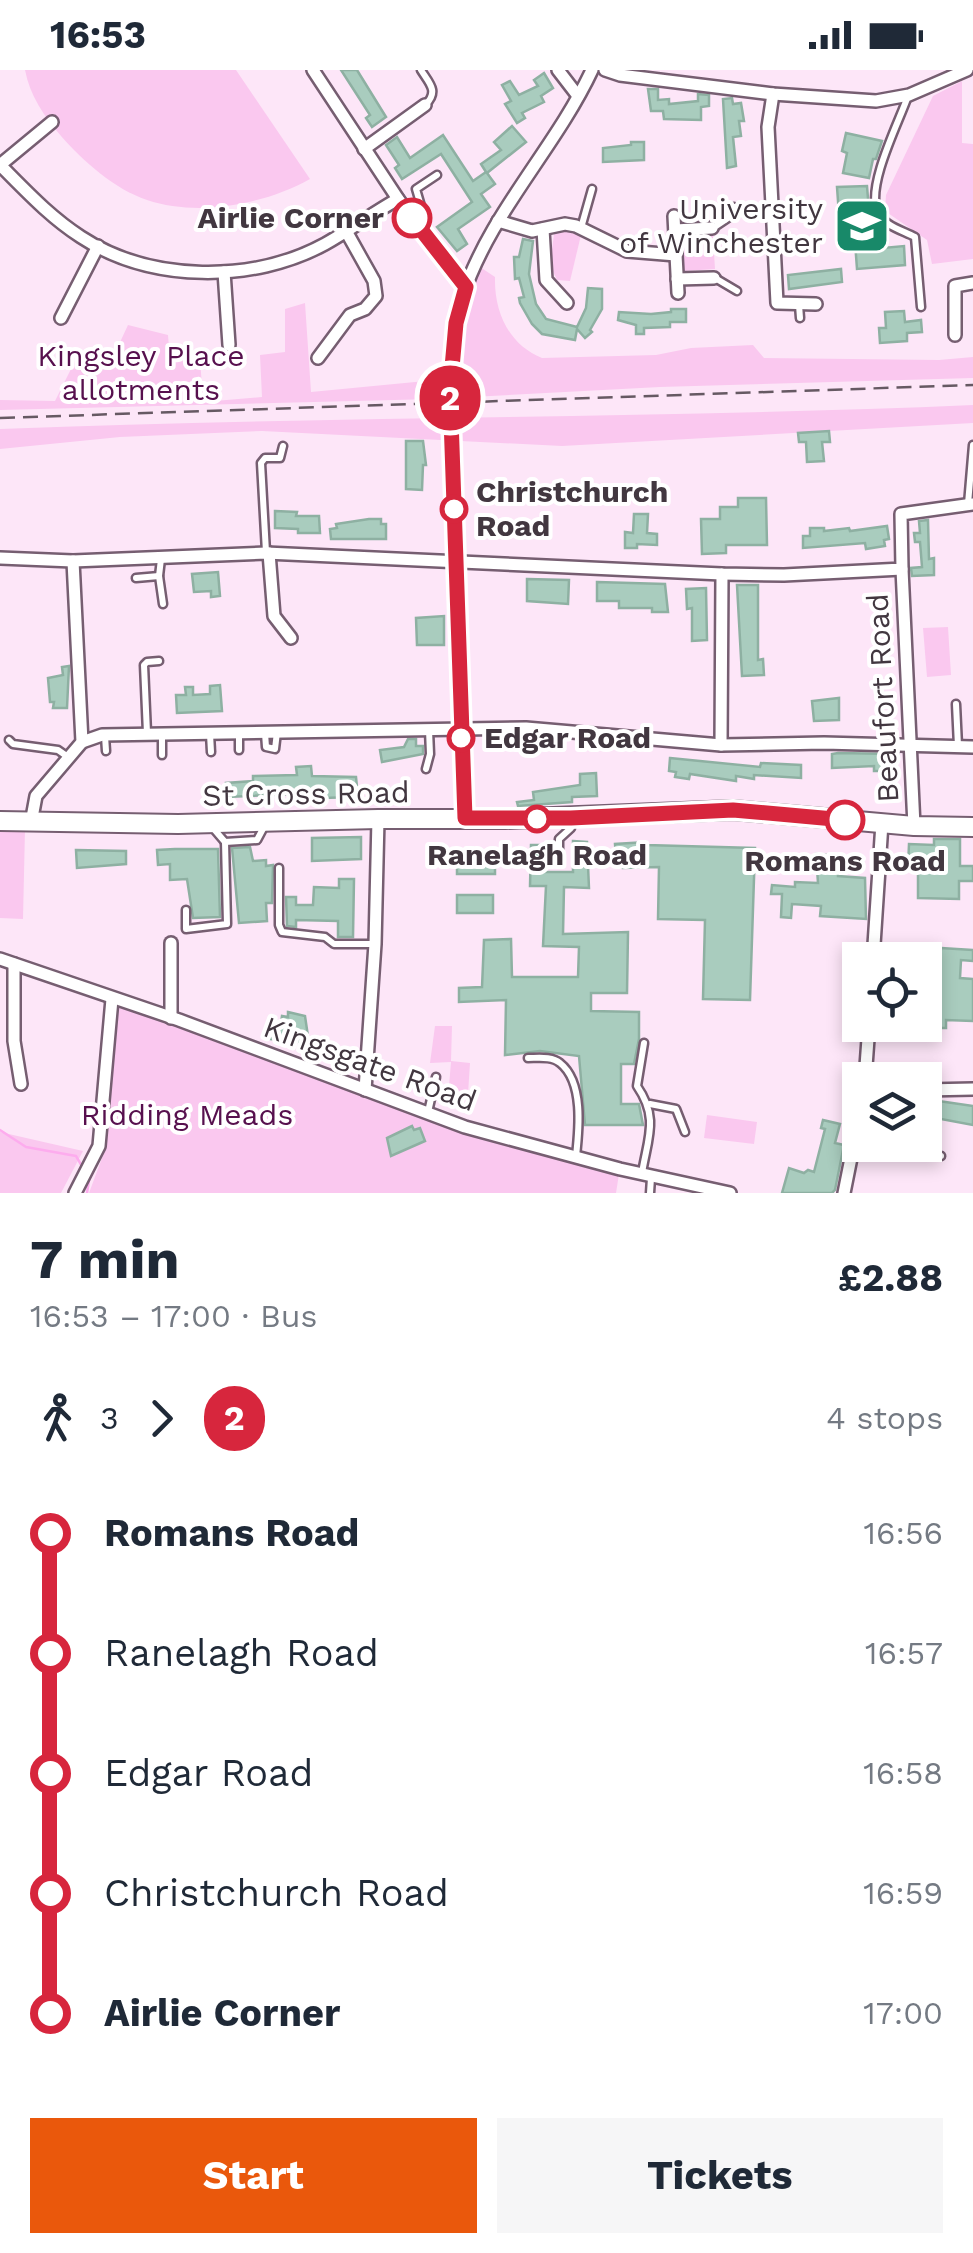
<!DOCTYPE html>
<html lang="en">
<head>
<meta charset="utf-8">
<style>
  :root { --surface:#fff; --page:#f6f6f7; --text:#1f2937; --muted:#747a83; --accent:#ea580c }
  body { margin:0; font-family:"Work Sans",sans-serif; background:var(--page); color:var(--text); height:100vh; display:flex; flex-direction:column; font-size:38px; white-space:nowrap }
  * { box-sizing:border-box; margin:0 }
  p { font-size:32px; color:var(--muted) }
  .icon { flex:none; width:55px; height:55px; fill:none; stroke:currentColor; stroke-width:2; stroke-linecap:round; stroke-linejoin:round }
  .map { position:relative; height:1123px; overflow:hidden }
  .details { display:flex; flex-direction:column; background:var(--surface); flex:1 }
  .details>* { flex:none }
  .badge { padding:0 20px; border-radius:32px; font-size:35px; line-height:65px }
  .fabs { position:absolute; left:842px; top:872px; display:grid; gap:20px }
  .fabs a { display:grid; place-items:center; width:100px; height:100px; border-radius:0px; background:var(--surface); box-shadow:0 5px 15px #0003; font-size:50px }
  .map>.badge { position:absolute; translate:-50% -50%; box-shadow:0 0 0 5px #fff }
  .legs { display:flex; align-items:center; gap:15px; height:110px; padding:0 30px; font-size:32px }
  .legs p { margin-inline-start:auto }
  .head { display:flex; align-items:center; justify-content:space-between; height:170px; padding:0 30px }
  h1 { font-size:55px; font-weight:700; line-height:75px }
  .cta { display:flex; gap:20px; margin-top:auto; padding:20px 30px }
  .cta a { flex:1; height:115px; border-radius:0px; background:var(--accent); color:#fff; font-size:40px; font-weight:700; line-height:115px; text-align:center }
  .cta a+a { background:var(--page); color:var(--text) }
  ul { padding:0 30px; list-style:none }
  li { display:flex; align-items:center; gap:35px; height:120px; font-size:38px }
  li i { display:grid; place-items:center; width:15px; height:100%; margin:0 12px; background:currentColor }
  li i::after { content:''; width:25px; height:25px; margin:-12px; border:8px solid; border-radius:50%; background:var(--surface) }
  li p { margin-inline-start:auto }
  li:first-child i { background:linear-gradient(#0000 50%,currentColor 0) }
  li:last-child i { background:linear-gradient(currentColor 50%,#0000 0) }
  .status { display:flex; justify-content:space-between; align-items:center; height:70px; padding:0 50px; background:var(--surface); direction:ltr }
  .status svg { height:28px; fill:currentColor }
  .map>svg:first-child { display:block }
</style>
</head>
<body>
<div class="status"><b>16:53</b><svg viewBox="0 0 49 12"><path d="M0 12V9h3v3zM5 12V6h3v6zM10 12V3h3v9zM15 12V0h3v12zM26 1h20v11H26zM47 4h2v5h-2z"/></svg></div>
<div class="map">
<svg width="973" height="1123" viewBox="0 0 973 1123">
  <rect width="100%" height="100%" fill="#fde6f8"/>
  <g fill="#fac8ef">
    <path d="M25,0H236L310,109C263,135 198,147 147,130C114,119 83,91 61,66C44,46 30,26 25,0Z"/>
    <polygon points="962,11 962,73 973,74 973,189 932,194 927,170 885,141 886,125 933,26"/>
    <polygon points="566,161 581,165 570,211 557,210 550,195 554,164"/>
    <polygon points="713,166 715,199 684,201 682,168"/>
    <path d="M480,197L495,207C494,242 509,275 542,288L656,285L691,278L753,275L764,288L939,290L973,287V308L660,317L434,329L0,340V330L55,331L75,291L87,297L108,298L128,255L168,265L170,290L200,288L203,332L262,327L260,285L285,282V239L305,233L311,322L436,310L455,298L466,236Z"/>
    <path d="M973,335V353L562,376L262,361L120,367L0,379V359C324,346 649,349 973,335Z"/>
    <polygon points="948,557 951,605 927,607 923,558"/>
    <polygon points="0,759 25,759 23,849 0,848"/>
    <polygon points="117,934 463,1062 619,1104 616,1123 89,1123 105,1080"/>
    <polygon points="435,956 452,956 451,991 470,993 468,1024 453,1023 454,1017 449,1016 451,992 430,993"/>
    <polygon points="707,1045 757,1052 754,1074 704,1068"/>
    <polygon points="0,1062 83,1081 61,1123 0,1123"/>
  </g>
  <g fill="none" stroke-linecap="round" stroke-linejoin="round">
    <g stroke="#fdacee" stroke-width="2.5">
      <polyline points="0,1060 26,1077 76,1086 83,1098"/>
      <polyline points="87,1123 89,1110"/>
    </g>
  </g>
  <g fill="#a9ccbe" stroke="#8eb0a2" stroke-width="2.5">
    <polygon points="341,0 357,0 386,47 372,57 366,48 370,45"/>
    <polygon points="544,3 553,18 541,26 544,32 522,43 525,48 517,53 505,34 511,31 502,15 510,11 519,25 538,16 534,10"/>
    <polygon points="648,19 658,19 658,30 669,29 669,34 698,31 698,24 709,25 709,36 701,37 701,50 664,49 663,41 651,41"/>
    <polygon points="732,28 733,34 741,33 744,51 739,51 741,66 733,67 736,96 727,98 723,29"/>
    <polygon points="512,56 526,72 487,103 495,114 481,124 490,137 458,159 467,174 457,181 437,157 472,132 441,84 402,109 395,98 399,95 386,75 397,67 410,88 443,65 473,111 486,102 481,94 501,80 494,72"/>
    <polygon points="846,63 882,71 876,89 873,89 869,108 843,103 847,83 842,81"/>
    <polygon points="631,72 644,72 644,90 603,92 603,78 631,75"/>
    <polygon points="867,116 872,179 904,176 905,195 857,199 854,158 840,159 837,117"/>
    <polygon points="523,169 533,171 529,204 536,234 546,249 577,257 586,238 588,218 602,219 602,239 590,260 592,262 585,268 577,259 575,270 542,264 532,254 520,233 519,228 524,227 519,208 515,209 514,187 519,187"/>
    <polygon points="841,199 842,212 789,219 788,205"/>
    <polygon points="671,239 686,239 686,252 670,252 670,257 644,258 644,264 636,264 636,255 618,250 619,242 651,244 671,242"/>
    <polygon points="904,241 905,252 921,250 922,262 907,263 907,271 880,273 879,258 886,258 885,242"/>
    <polygon points="829,361 830,372 822,372 824,391 807,392 806,372 799,372 798,363"/>
    <polygon points="406,371 423,371 426,395 423,395 422,420 406,419"/>
    <polygon points="738,428 766,428 767,475 726,475 726,483 702,484 701,449 720,449 720,437 738,437"/>
    <polygon points="275,441 297,442 296,446 319,446 320,463 298,463 298,459 275,458"/>
    <polygon points="634,444 648,444 647,463 657,464 657,475 637,474 637,478 625,478 625,462 633,463"/>
    <polygon points="369,449 381,449 381,454 386,454 386,469 331,469 330,459 337,458 336,454"/>
    <polygon points="928,450 929,489 934,488 934,505 912,506 911,498 922,497 920,472 915,472 914,463 920,463 919,451"/>
    <polygon points="887,456 889,469 884,470 885,476 866,479 865,473 803,478 803,466 810,466 810,458 824,458 824,461 849,458 850,461"/>
    <polygon points="218,502 220,526 211,527 211,521 194,522 192,504"/>
    <polygon points="527,509 569,510 568,534 527,531"/>
    <polygon points="597,512 665,514 668,542 652,542 652,538 619,538 619,531 597,531"/>
    <polygon points="737,515 758,515 758,590 763,589 764,605 742,606"/>
    <polygon points="706,518 707,570 692,571 692,538 687,539 686,519"/>
    <polygon points="444,546 444,575 417,575 416,548"/>
    <polygon points="69,596 67,638 53,638 54,632 50,632 48,608 63,605 62,597"/>
    <polygon points="220,615 222,641 177,643 176,625 186,625 185,617 193,617 193,625 210,624 210,616"/>
    <polygon points="839,628 839,650 814,651 812,631"/>
    <polygon points="408,669 416,669 416,676 423,676 423,684 382,692 380,680 404,677"/>
    <polygon points="838,683 898,684 898,690 883,691 882,701 874,701 874,696 832,698 832,684"/>
    <polygon points="670,688 760,697 761,693 801,695 801,708 754,705 754,709 736,706 736,711 690,704 689,709 675,707 676,702 669,701"/>
    <polygon points="311,696 312,706 356,707 358,727 321,728 320,723 227,727 226,713 253,711 253,706 297,705 296,697"/>
    <polygon points="596,703 597,726 572,727 572,732 518,736 517,732 534,730 533,722 580,715 580,704"/>
    <polygon points="361,767 361,789 312,791 312,768"/>
    <polygon points="934,769 960,769 960,796 973,796 973,811 959,811 959,829 918,828 918,799 908,798 909,774 934,775"/>
    <polygon points="573,771 587,772 589,818 564,817 563,864 628,862 627,923 591,923 591,941 639,942 639,969 634,994 621,994 621,1034 639,1034 643,1055 585,1055 579,986 540,981 505,985 506,930 459,932 459,918 482,917 484,870 511,869 512,907 578,907 579,877 543,876 546,816 530,816 531,775 545,775 544,802 573,802"/>
    <polygon points="646,772 646,775 755,778 750,930 703,929 705,850 658,849 659,797 623,798 623,788 616,788 615,774"/>
    <polygon points="250,777 253,791 266,790 266,796 273,795 272,833 266,833 267,851 239,853 232,778"/>
    <polygon points="175,779 218,779 220,847 193,848 187,809 170,810 170,794 158,795 157,780"/>
    <polygon points="76,780 126,781 126,794 77,798"/>
    <polygon points="816,784 839,786 838,806 865,808 866,849 820,846 821,836 792,834 791,848 781,847 782,824 771,824 772,815 795,817 795,812 818,813"/>
    <polygon points="495,786 495,804 457,804 457,787"/>
    <polygon points="339,809 354,809 353,867 338,867 338,851 296,850 296,857 287,856 286,827 296,827 296,835 313,835 314,817 339,818"/>
    <rect x="457" y="825" width="36" height="18"/>
    <polygon points="941,878 973,880 973,891 961,890 960,908 973,909 973,951 946,950 946,958 925,958 925,910 939,910"/>
    <polygon points="288,942 305,946 309,973 271,969 271,953 281,953 282,946 288,947"/>
    <polygon points="925,1029 973,1036 973,1055 925,1046"/>
    <polygon points="823,1050 840,1054 835,1073 844,1075 835,1120 832,1123 782,1123 789,1098 804,1103 808,1100 814,1102 825,1059 821,1058"/>
    <polygon points="412,1056 414,1060 420,1058 425,1071 391,1086 387,1068"/>
  </g>
  <g fill="none" stroke-linecap="round" stroke-linejoin="round">
    <polyline stroke="#d8c3d3" stroke-width="11" stroke-dasharray="11 5.5" stroke-linecap="butt" points="450,320 451,351"/>
    <g stroke="#765e71" stroke-width="11">
      <g id="lane">
        <path d="M421,0C429,13 439,21 426,34"/>
        <path d="M908,26C899,52 867,114 877,140C883,156 902,160 915,167L921,237"/>
        <polyline points="411,146 421,136 416,119 437,105"/>
        <polyline points="581,158 592,119"/>
        <polyline points="713,158 728,148 734,137"/>
        <polyline points="715,208 737,221"/>
        <polyline points="799,235 800,248"/>
        <polyline points="968,434 973,375"/>
        <polyline points="266,482 261,393 265,388 280,388 283,376"/>
        <polyline points="161,489 159,506 163,534"/>
        <polyline points="136,508 159,506"/>
        <polyline points="956,634 958,676"/>
        <polyline points="147,663 144,595 147,592 159,591"/>
        <polyline points="265,663 266,677 275,679 277,662"/>
        <polyline points="210,664 211,682"/>
        <polyline points="239,664 239,680"/>
        <polyline points="105,666 106,681"/>
        <polyline points="9,670 13,674 58,680 68,687"/>
        <polyline points="162,685 162,665"/>
        <polyline points="426,699 430,684 429,660"/>
        <polyline points="213,758 225,772 257,770 265,755"/>
        <polyline points="559,780 559,769 571,758 571,749"/>
        <polyline points="279,798 279,855 282,862 325,867 334,874 374,874"/>
        <polyline points="186,840 186,859 227,854 225,772"/>
        <path d="M528,988C538,988 552,986 560,993C584,1012 579,1059 576,1086"/>
        <polyline points="650,1034 676,1039 685,1062"/>
        <polyline points="428,1042 436,1007"/>
        <polyline points="853,1077 941,1086"/>
        <path d="M642,1103C648,1067 659,1048 637,1016L644,973"/>
        <polyline points="650,1123 651,1108"/>
      </g>
    </g>
    <g stroke="#765e71" stroke-width="16">
      <g id="street">
        <polyline points="313,0 398,129 465,217"/>
        <polyline points="558,0 578,26"/>
        <polyline points="605,0 620,5 773,24 876,31 909,25 967,0"/>
        <polyline points="773,24 768,57 777,233 816,234"/>
        <polyline points="364,79 425,35"/>
        <path d="M0,95C26,121 50,147 81,167C151,213 253,213 325,174C350,160 373,143 398,129"/>
        <polyline points="0,95 52,52"/>
        <polyline points="674,146 678,223"/>
        <polyline points="498,151 532,161 565,154 576,156 627,181 676,185"/>
        <polyline points="543,159 546,210 567,233"/>
        <polyline points="675,160 712,158"/>
        <polyline points="224,202 229,275"/>
        <polyline points="677,209 714,208"/>
        <polyline points="61,248 98,176"/>
        <polyline points="955,265 955,216 973,213"/>
        <polyline points="318,288 350,245 365,239 376,226 374,211 346,161"/>
        <path d="M450,320C450,290 452,257 462,228C489,144 555,79 592,0"/>
        <polyline points="451,351 465,749"/>
        <polyline points="269,483 274,546 291,568"/>
        <polyline points="0,488 73,491 266,483 722,504 784,505 902,499 901,444 973,434"/>
        <polyline points="902,499 914,756"/>
        <polyline points="82,672 102,665 526,658 721,675 824,673 973,677"/>
        <polyline points="721,675 722,504"/>
        <polyline points="31,753 36,726 82,672 73,491"/>
        <polyline points="171,873 171,948"/>
        <polyline points="0,889 179,950 465,1057 620,1099 730,1123"/>
        <polyline points="873,890 882,753"/>
        <polyline points="14,894 14,971 21,1014"/>
        <polyline points="865,1010 869,955"/>
        <polyline points="365,1020 375,874 378,749"/>
        <polyline points="925,1020 973,1019"/>
        <polyline points="75,1123 99,1076 112,929"/>
        <polyline points="844,1123 860,1043"/>
      </g>
    </g>
    <g stroke="#765e71" stroke-width="22">
      <polyline id="secondary" points="0,751 178,754 378,749 505,749 733,740 914,756 973,757"/>
    </g>
    <use href="#lane" stroke="#fff" stroke-width="6"/>
    <use href="#street" stroke="#fff" stroke-width="11"/>
    <use href="#secondary" stroke="#fff" stroke-width="18"/>
    <polyline stroke="#665963" stroke-width="2.5" stroke-dasharray="15 8" stroke-linecap="butt" points="0,348 973,315"/>
  </g>
  <g fill="none" stroke-linecap="round" stroke-linejoin="round">
    <g stroke="#fff" stroke-width="22">
      <polyline id="line-1" points="412,148 466,217 456,253 450,320 465,748 571,748 733,740 845,750"/>
    </g>
    <use href="#line-1" stroke="#d7263d" stroke-width="15"/>
  </g>
  <defs>
    <g id="university-square" transform="scale(2.875)"><rect x="-9" y="-9" width="18" height="18" rx="4" fill="#188969" stroke="#fff"/><path d="M0-5L7-2L0 1L-7-2ZM-4 1L0 2.5L4 1V4Q0 6-4 4Z" fill="#fff"/></g>
  </defs>
  <g fill-rule="evenodd">
    <use href="#university-square" x="862" y="156"/>
  </g>
  <g fill="#fff" stroke="#d7263d" stroke-width="5">
    <circle cx="412" cy="148" r="18"/>
    <circle cx="454" cy="439" r="12"/>
    <circle cx="461" cy="668" r="12"/>
    <circle cx="537" cy="749" r="12"/>
    <circle cx="845" cy="750" r="18"/>
  </g>
  <g text-anchor="middle" stroke-width="8" stroke-linejoin="round" paint-order="stroke">
    <g font-size="30" fill="#423740" stroke="#fff" text-anchor="end">
      <text x="823" y="149">University<tspan x="823" dy="34">of Winchester</tspan></text>
    </g>
    <g font-size="30" font-weight="bold" fill="#423740" stroke="#fff" text-anchor="start">
      <text x="384" y="158" text-anchor="end">Airlie Corner</text>
      <text x="476" y="432">Christchurch<tspan x="476" dy="34">Road</tspan></text>
      <text x="484" y="678">Edgar Road</text>
      <text x="537" y="795" text-anchor="middle">Ranelagh Road</text>
      <text x="845" y="801" text-anchor="middle">Romans Road</text>
    </g>
    <g font-size="30" fill="#57104e" stroke="#fff">
      <text x="141" y="296">Kingsley Place<tspan x="141" dy="34">allotments</tspan></text>
      <text x="187" y="1055">Ridding Meads</text>
    </g>
    <g font-size="30" fill="#423740" stroke="#fff">
      <text transform="translate(883 628) rotate(-93)" y="10">Beaufort Road</text>
      <text transform="translate(306 724) rotate(-1)" y="10">St Cross Road</text>
      <text transform="translate(370 994) rotate(20)" y="10">Kingsgate Road</text>
    </g>
  </g>
</svg>
<div class="fabs">
<a><svg class="icon" aria-label="locate" viewBox="0 0 24 24"><circle cx="12" cy="12" r="6"/><path d="M12 2v4M12 18v4M2 12h4M18 12h4"/></svg></a>
<a><svg class="icon" aria-label="layers" viewBox="0 0 24 24"><path d="M12 4l9 5-9 5-9-5zM3 14l9 5 9-5"/></svg></a>
</div>
<b class="badge" style="left:450px;top:328px;background:#d7263d;color:#fff">2</b>
</div>
<section class="details">
<div class="head"><div><h1>7 min</h1><p>16:53 – 17:00 · Bus</p></div><b>£2.88</b></div>
<div class="legs"><svg class="icon" aria-label="walk" viewBox="0 0 24 24"><circle cx="13" cy="4" r="2"/><path d="M13 8l-2 6 4 7M11 14l-3 7M7 12l3-4h3l4 4"/></svg>3<svg class="icon" aria-label="forward" viewBox="0 0 24 24"><path d="M9 5l7 7-7 7"/></svg><b class="badge" style="background:#d7263d;color:#fff">2</b><p>4 stops</p></div>
<ul>
<li><i style="color:#d7263d"></i><b>Romans Road</b><p>16:56</p></li>
<li><i style="color:#d7263d"></i><span>Ranelagh Road</span><p>16:57</p></li>
<li><i style="color:#d7263d"></i><span>Edgar Road</span><p>16:58</p></li>
<li><i style="color:#d7263d"></i><span>Christchurch Road</span><p>16:59</p></li>
<li><i style="color:#d7263d"></i><b>Airlie Corner</b><p>17:00</p></li>
</ul>
<div class="cta"><a>Start</a><a>Tickets</a></div>
</section>
</body>
</html>
